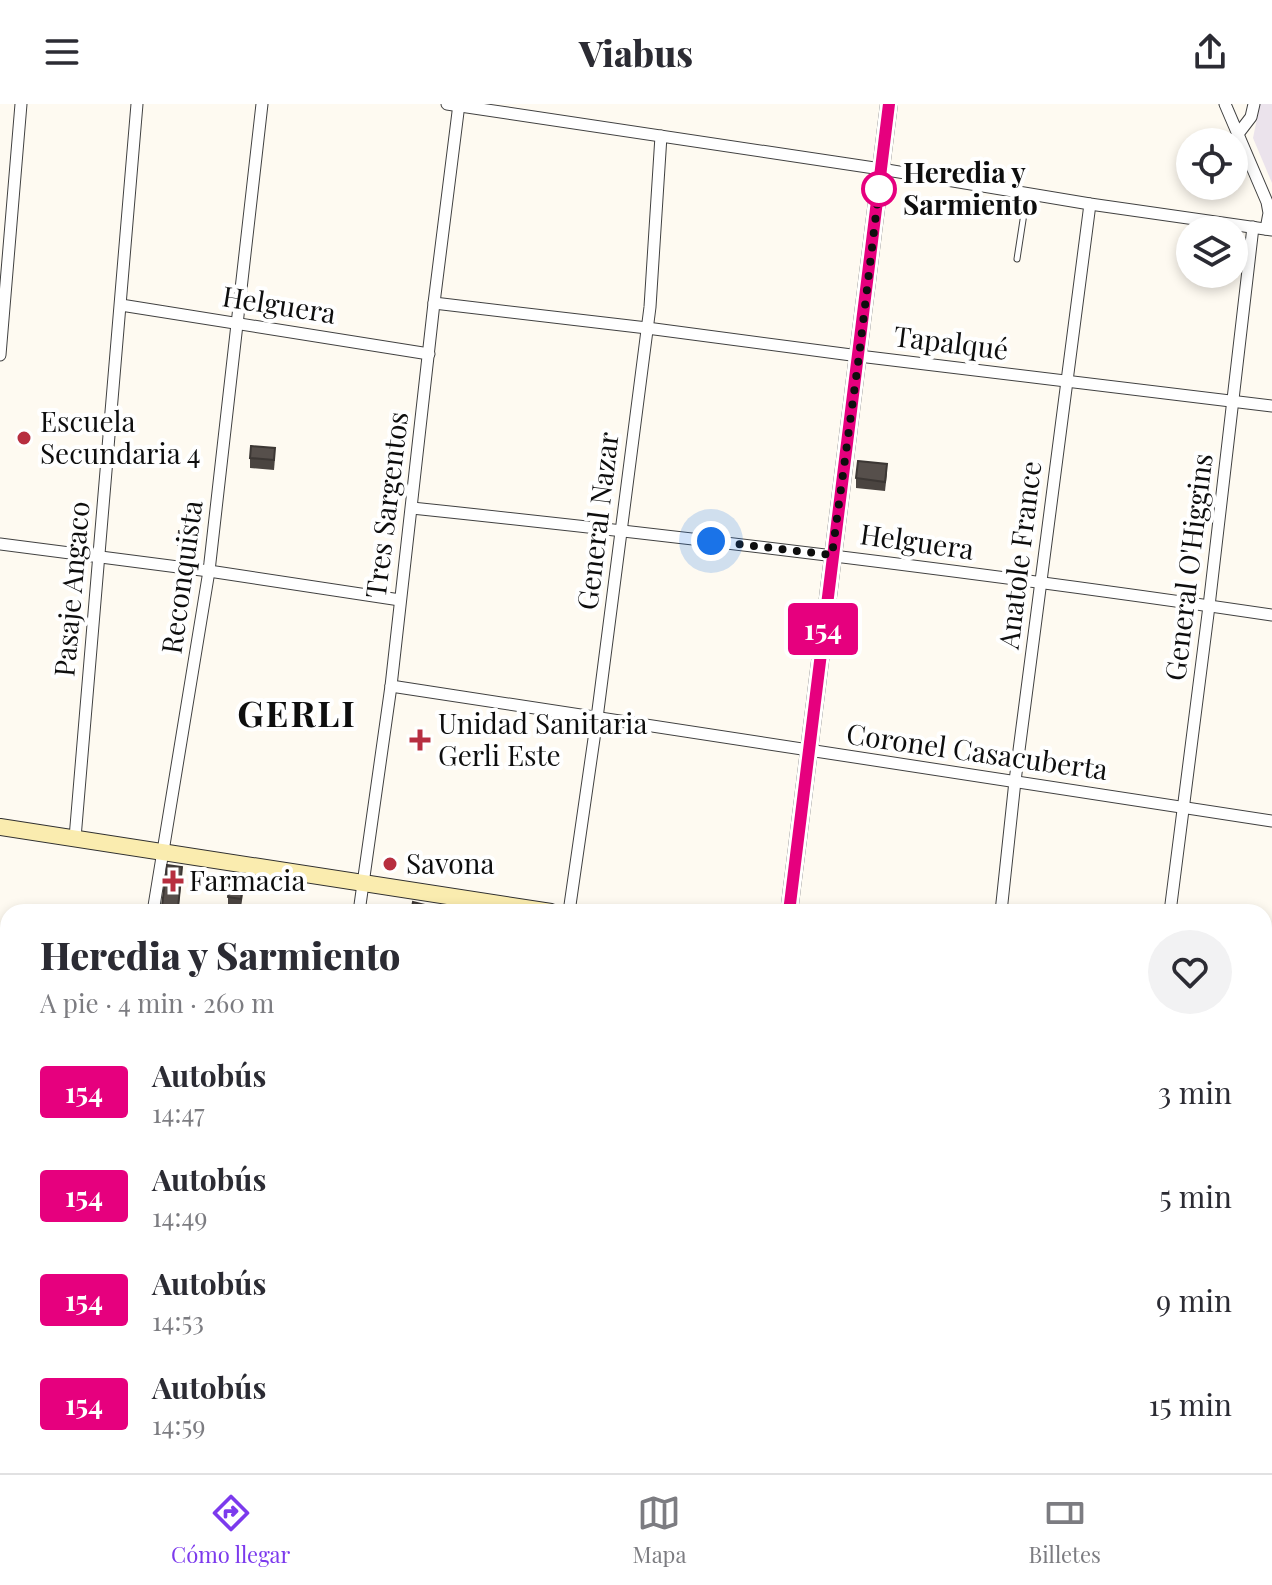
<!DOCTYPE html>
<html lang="es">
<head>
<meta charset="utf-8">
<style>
  :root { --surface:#fff; --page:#f2f2f3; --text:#2b2b33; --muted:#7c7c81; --line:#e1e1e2; --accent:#7c3aed }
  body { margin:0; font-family:"Playfair Display",serif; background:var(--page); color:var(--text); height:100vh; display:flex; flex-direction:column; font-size:30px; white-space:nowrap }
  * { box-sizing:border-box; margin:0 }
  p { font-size:26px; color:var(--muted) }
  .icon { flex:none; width:44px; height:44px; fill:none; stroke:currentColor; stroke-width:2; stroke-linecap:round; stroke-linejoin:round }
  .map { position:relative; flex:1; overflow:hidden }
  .drawer { position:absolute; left:0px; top:800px; width:1272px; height:570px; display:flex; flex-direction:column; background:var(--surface); border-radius:24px 24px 0 0; box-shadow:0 4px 12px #0003 }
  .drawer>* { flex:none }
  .badge { padding:0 16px; border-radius:6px; font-size:28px; line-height:52px }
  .tools { position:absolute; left:1176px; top:24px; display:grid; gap:16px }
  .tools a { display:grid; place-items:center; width:72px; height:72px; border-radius:50%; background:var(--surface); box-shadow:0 4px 12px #0003; font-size:40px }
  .you { position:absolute; width:40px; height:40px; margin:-20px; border:6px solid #fff; border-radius:50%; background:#1a73e8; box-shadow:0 0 0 12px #1a73e833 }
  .map>.badge { position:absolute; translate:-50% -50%; box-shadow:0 0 0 4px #fff }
  .round { display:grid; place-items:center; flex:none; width:84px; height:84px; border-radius:42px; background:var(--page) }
  .headline { display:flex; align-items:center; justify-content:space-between; height:136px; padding:0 40px }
  h1 { font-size:38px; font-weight:800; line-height:60px }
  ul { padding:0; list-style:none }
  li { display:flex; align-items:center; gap:24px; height:104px; padding:0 40px }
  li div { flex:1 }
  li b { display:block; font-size:30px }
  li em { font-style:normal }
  li .badge { min-width:88px; font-weight:700; text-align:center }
  header { display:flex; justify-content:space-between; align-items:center; height:104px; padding:0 40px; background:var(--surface); font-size:36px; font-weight:800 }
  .tabs { display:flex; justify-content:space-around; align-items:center; height:112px; border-top:2px solid var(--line); background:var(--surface); font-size:22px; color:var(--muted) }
  .tabs a { display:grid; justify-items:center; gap:4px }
  .tabs .current { color:var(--accent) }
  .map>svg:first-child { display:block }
</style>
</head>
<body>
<header><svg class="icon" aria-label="menu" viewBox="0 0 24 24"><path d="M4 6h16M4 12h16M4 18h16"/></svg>Viabus<svg class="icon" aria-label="share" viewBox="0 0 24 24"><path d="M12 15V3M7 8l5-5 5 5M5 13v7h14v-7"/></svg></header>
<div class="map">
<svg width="1272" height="1369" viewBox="0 0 1272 1369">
  <rect width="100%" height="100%" fill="#fefaf1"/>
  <polygon fill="#ebe3ec" points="1260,0 1272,0 1272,79 1253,34"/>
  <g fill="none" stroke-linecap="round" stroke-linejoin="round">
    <g stroke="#414141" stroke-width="7">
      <polyline id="lane" points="1017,155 1027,90"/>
    </g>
    <g stroke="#414141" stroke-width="13">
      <g id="street">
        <polyline points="447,0 881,65 1090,100 1272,126"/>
        <polyline points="1225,0 1267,98 1269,109 1266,125"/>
        <polyline points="1238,30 1251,13 1254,0"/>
        <polyline points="434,199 647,224 859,252 1272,302"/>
        <polyline points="121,201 429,250"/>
        <polyline points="0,251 21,0"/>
        <path d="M412,404C699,434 986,469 1272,511"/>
        <polyline points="0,440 209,467 400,496"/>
        <polyline points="391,582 1272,717"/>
        <polyline points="75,734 137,0"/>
        <polyline points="153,808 209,467 262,0"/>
        <polyline points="359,808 391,582 434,199 459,0"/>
        <polyline points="569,808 597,614 650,203 661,32"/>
        <polyline points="1001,808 1015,677 1090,100"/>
        <polyline points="1170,808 1209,502 1253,123"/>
        <polyline points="0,853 8,855"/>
        <polyline points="1264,921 1272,922"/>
        <polyline points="0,985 8,986"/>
        <polyline points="1264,1190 1272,1191"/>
        <polyline points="0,1239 8,1240"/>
        <polyline points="747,1362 789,1369"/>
        <polyline points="930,1362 984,1369"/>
        <polyline points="75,1369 76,1362"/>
        <polyline points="283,1369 284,1362"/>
        <polyline points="493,1369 494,1362"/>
        <polyline points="1095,1369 1096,1362"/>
      </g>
    </g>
    <g stroke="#303030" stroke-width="18">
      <g id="secondary">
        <polyline points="0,723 551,808"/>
        <polyline points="789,808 889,0"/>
        <polyline points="710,1369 711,1362"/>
      </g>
    </g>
    <use href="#lane" stroke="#fff" stroke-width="5"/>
    <use href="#street" stroke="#fff" stroke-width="11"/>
    <use href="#secondary" stroke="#faecaf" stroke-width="16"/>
  </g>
  <g fill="#4a4440">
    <polygon points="250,354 275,354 274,366 250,364"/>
    <polygon points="887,369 885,387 856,384 856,374"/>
    <polygon points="193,438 192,452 178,450 178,441"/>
    <polygon points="182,772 178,808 162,808 162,802"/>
    <polygon points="244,781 241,804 228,803 228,793"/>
  </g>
  <g fill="#564f4b" stroke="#3c3734" stroke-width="2">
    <polygon points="251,342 275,344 274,356 250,354"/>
    <polygon points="858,357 887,360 885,378 856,374"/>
    <polygon points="179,427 193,428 192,442 178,441"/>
    <polygon points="167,761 182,763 178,804 162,802"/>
    <polygon points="231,770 244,771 241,795 228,793"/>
    <polygon points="413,798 425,801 424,808 411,808"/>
  </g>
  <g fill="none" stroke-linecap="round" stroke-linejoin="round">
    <g stroke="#fff" stroke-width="18">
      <polyline id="line" points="789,808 889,0"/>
    </g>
    <use href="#line" stroke="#e6007e" stroke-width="12"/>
    <polyline stroke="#0e0e0e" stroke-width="8" stroke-dasharray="0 14.4" points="711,437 832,451 859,252 879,85"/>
  </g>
  <circle fill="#fff" stroke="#e6007e" stroke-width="4" cx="879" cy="85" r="16"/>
  <g fill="#b72e3f" stroke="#fff" stroke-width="3">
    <circle cx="24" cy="334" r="8"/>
    <path d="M416 624h8v8h8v8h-8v8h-8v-8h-8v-8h8z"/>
    <circle cx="390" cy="760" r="8"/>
    <path d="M169 765h8v8h8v8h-8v8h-8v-8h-8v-8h8z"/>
  </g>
  <g text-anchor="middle" stroke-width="8" stroke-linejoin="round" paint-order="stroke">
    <g font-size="28" font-weight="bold" fill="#0e0e0e" stroke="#fff" text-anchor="start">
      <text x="903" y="79">Heredia y<tspan x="903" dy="32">Sarmiento</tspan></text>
    </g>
    <g font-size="28" fill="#0e0e0e" stroke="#fff">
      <text transform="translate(279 201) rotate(9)" y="10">Helguera</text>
      <text transform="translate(951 239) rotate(7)" y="10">Tapalqué</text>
      <text transform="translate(387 401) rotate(-83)" y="10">Tres Sargentos</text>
      <text transform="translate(598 417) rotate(-83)" y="10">General Nazar</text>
      <text transform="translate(917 438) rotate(8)" y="10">Helguera</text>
      <text transform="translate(1020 451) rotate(-83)" y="10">Anatole France</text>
      <text transform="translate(1189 463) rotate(-83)" y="10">General O'Higgins</text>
      <text transform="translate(182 473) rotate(-82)" y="10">Reconquista</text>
      <text transform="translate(72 485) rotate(-85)" y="10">Pasaje Angaco</text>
      <text transform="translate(977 648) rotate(8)" y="10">Coronel Casacuberta</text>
    </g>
    <g font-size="28" fill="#0e0e0e" stroke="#fff" text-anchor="start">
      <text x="40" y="328">Escuela<tspan x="40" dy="32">Secundaria 4</tspan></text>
      <text x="438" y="630">Unidad Sanitaria<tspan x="438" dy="32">Gerli Este</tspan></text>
      <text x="406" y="770">Savona</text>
      <text x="189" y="787">Farmacia</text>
    </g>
    <g font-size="36" font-weight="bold" letter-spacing="2" fill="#0e0e0e" stroke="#fff">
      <text x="297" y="623">GERLI</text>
    </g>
  </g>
</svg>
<div class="tools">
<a><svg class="icon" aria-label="locate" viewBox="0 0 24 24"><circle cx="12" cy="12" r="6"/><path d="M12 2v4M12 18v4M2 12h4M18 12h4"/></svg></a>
<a><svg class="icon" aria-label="layers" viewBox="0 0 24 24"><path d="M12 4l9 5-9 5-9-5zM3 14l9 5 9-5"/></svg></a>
</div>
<div class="you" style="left:711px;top:437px"></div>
<b class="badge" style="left:823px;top:525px;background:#e6007e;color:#fff">154</b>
<section class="drawer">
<div class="headline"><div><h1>Heredia y Sarmiento</h1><p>A pie · 4 min · 260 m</p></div><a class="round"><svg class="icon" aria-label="heart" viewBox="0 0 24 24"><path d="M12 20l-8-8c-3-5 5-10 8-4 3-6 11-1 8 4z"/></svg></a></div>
<ul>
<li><span class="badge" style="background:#e6007e;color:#fff">154</span><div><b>Autobús</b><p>14:47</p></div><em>3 min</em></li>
<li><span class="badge" style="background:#e6007e;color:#fff">154</span><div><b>Autobús</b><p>14:49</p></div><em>5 min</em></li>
<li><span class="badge" style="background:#e6007e;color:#fff">154</span><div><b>Autobús</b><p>14:53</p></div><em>9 min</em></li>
<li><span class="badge" style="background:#e6007e;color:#fff">154</span><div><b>Autobús</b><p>14:59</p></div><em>15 min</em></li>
</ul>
</section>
</div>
<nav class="tabs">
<a class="current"><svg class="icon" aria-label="directions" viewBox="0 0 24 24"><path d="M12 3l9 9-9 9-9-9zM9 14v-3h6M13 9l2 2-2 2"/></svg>Cómo llegar</a>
<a><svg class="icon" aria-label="map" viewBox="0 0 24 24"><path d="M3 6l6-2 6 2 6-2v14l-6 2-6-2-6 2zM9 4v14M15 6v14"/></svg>Mapa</a>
<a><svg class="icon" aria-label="tickets" viewBox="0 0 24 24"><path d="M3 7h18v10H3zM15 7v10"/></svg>Billetes</a>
</nav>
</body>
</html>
